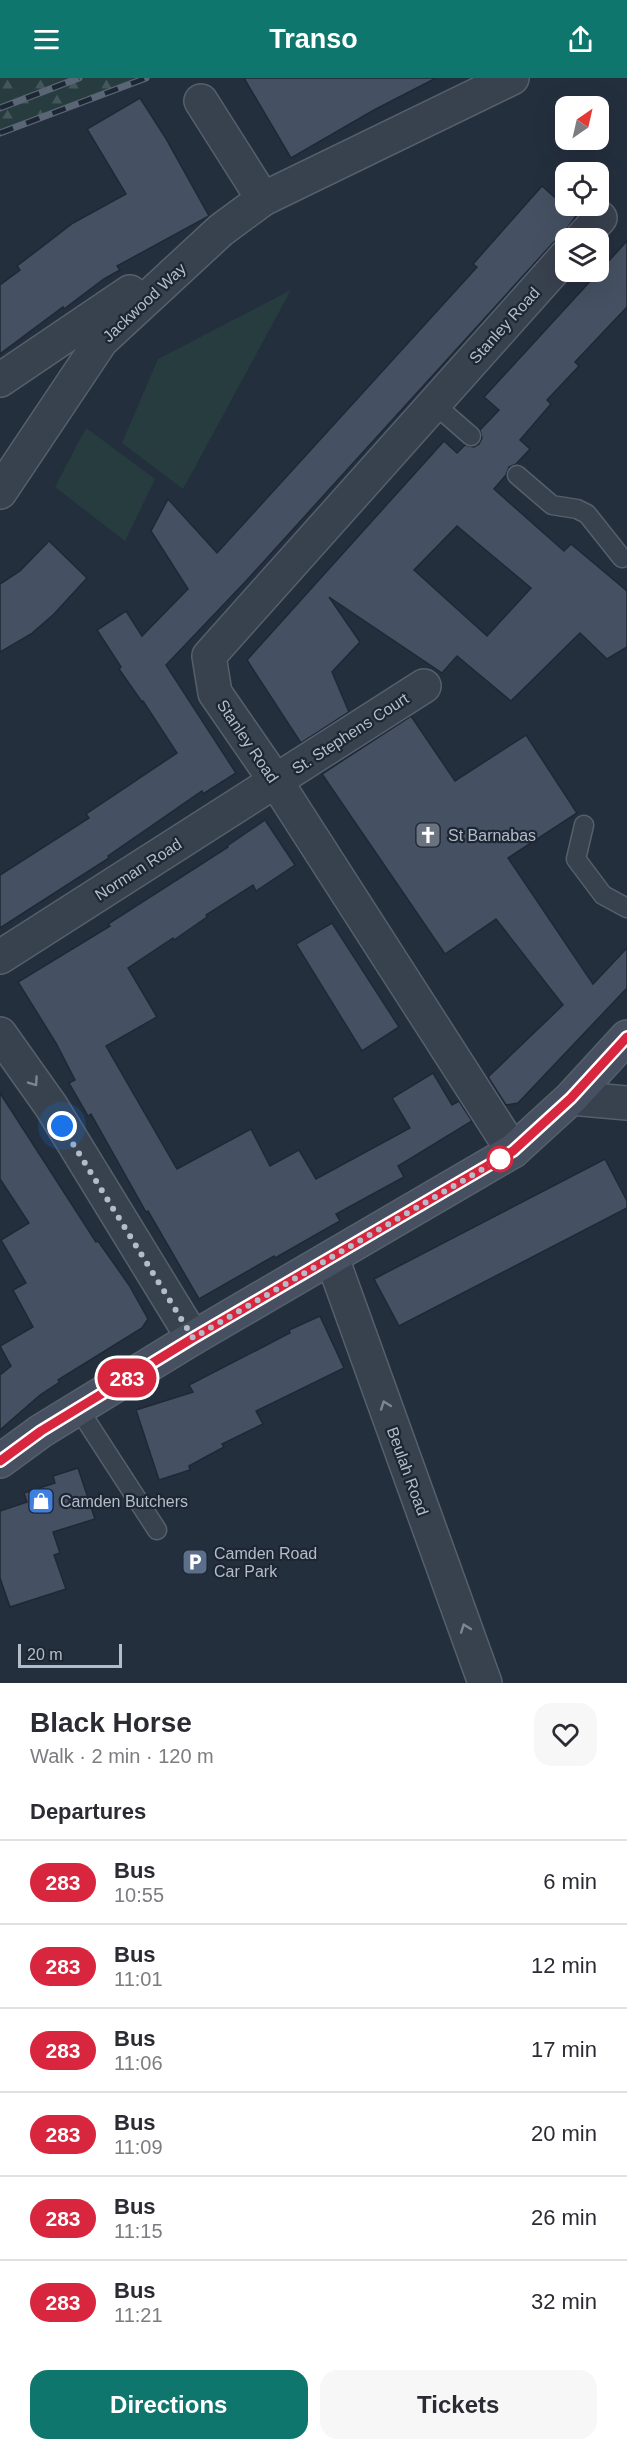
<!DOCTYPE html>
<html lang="en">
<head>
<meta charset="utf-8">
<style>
  :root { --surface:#fff; --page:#f7f7f7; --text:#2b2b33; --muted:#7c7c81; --line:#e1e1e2; --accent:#0f766e }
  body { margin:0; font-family:Helvetica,sans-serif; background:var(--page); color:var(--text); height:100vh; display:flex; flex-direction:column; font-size:22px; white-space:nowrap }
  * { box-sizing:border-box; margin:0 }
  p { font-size:20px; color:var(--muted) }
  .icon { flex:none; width:33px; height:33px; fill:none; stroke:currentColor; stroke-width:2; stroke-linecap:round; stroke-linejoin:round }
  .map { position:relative; height:1605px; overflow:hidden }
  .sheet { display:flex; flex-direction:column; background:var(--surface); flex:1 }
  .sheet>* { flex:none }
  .badge { padding:0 12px; border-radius:20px; font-size:21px; line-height:39px }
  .needle { width:39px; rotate:34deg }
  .tools { position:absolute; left:555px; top:18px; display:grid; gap:12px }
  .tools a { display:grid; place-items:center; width:54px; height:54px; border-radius:12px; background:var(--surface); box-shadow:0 6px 24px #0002; font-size:30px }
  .scale { position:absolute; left:18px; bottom:15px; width:104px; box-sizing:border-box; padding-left:6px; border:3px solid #b4bcc9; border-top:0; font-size:16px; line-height:21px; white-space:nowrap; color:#b4bcc9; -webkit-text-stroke:4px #1d2633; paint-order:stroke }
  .you { position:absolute; width:30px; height:30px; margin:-15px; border:4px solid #fff; border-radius:50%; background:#1a73e8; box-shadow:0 0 0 9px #1a73e833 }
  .map>.badge { position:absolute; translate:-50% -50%; box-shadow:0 0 0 3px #fff }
  h2 { padding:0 30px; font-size:22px; line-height:54px }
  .round { display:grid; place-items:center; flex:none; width:63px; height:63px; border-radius:18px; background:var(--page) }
  .head { display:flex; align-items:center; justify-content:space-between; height:102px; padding:0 30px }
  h1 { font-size:28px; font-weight:700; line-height:45px }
  .cta { display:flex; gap:12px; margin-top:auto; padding:12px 30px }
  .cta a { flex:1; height:69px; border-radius:18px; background:var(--accent); color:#fff; font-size:24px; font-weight:700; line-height:69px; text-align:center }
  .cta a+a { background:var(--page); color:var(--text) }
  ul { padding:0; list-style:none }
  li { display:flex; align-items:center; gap:18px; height:84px; padding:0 30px; border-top:2px solid var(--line) }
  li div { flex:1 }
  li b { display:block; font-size:22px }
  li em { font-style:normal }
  li .badge { min-width:66px; font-weight:700; text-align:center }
  header { display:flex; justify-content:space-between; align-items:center; height:78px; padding:0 30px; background:var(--accent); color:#fff; font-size:27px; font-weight:700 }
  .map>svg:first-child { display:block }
</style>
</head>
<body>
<header><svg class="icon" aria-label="menu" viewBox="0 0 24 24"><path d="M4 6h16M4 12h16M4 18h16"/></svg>Transo<svg class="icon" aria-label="share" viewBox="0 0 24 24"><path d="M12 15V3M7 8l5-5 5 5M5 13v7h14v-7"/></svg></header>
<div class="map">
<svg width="627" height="1605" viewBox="0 0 627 1605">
  <defs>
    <pattern id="forest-firs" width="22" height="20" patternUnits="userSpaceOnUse" patternTransform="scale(1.5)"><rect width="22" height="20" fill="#263c3f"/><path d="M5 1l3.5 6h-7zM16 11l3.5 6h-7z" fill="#435659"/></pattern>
  </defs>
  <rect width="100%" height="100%" fill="#242f3e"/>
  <polygon fill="url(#forest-firs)" points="0,0 152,0 0,52"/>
  <g fill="#263c3f">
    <polygon points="291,212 183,411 122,365 158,281"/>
    <polygon points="86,350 155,401 125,463 55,409"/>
  </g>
  <g fill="#455162" stroke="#1f2835" stroke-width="1.5" fill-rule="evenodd">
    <polygon points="244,0 436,0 374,32 291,80"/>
    <polygon points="140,20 165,59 209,138 117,188 120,192 104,201 64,231 63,229 0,276 0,207 20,192 17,188 73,145 126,116 87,51"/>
    <polygon points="542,108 576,138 564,155 552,166 247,502 166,587 236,695 203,716 202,713 108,778 109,780 0,850 0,797 89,740 86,736 177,675 143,623 142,624 119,591 121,589 97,552 126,533 142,558 188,511 151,453 168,421 217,475 477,189 473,186"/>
    <path d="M627,163V229L575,284L579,288L547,322L551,326L520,362L530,371L516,386L509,389L506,397L494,411L564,473L571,466L627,513V569L607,581L580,555L511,623L457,578L442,595L329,519L360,564L332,594L349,634L301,665L247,582L444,363L457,375L465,367L474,369L479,366L482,360L480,352L499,332L484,319ZM457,448L531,510L487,558L414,492Z"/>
    <polygon points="49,463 87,500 54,536 31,556 0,574 0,506 20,493"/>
    <polygon points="411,638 455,703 526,657 577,735 508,780 593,906 627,870 627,910 518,1025 506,1027 488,999 563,927 496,841 445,876 322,696"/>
    <polygon points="265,742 295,787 256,813 253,807 206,837 207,839 174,862 173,860 128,890 157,939 106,968 177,1091 251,1051 270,1088 299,1072 316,1101 410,1050 392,1020 433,995 452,1027 459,1023 472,1043 398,1088 404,1099 336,1136 340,1143 275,1180 274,1178 199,1221 148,1133 146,1134 91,1036 88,1038 69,1005 75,1002 56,965 18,904 110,848 108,846 228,769 227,768"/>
    <polygon points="332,845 399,949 362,973 296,866"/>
    <polygon points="0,1015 96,1164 98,1163 129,1207 148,1241 142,1250 58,1302 60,1304 40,1317 0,1352 0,1297 11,1288 0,1268 33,1249 13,1212 26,1205 1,1162 29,1145 0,1101"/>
    <polygon points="605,1081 627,1123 627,1130 399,1248 374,1201"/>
    <polygon points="320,1238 344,1290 256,1333 263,1346 222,1366 224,1369 189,1388 190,1392 159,1402 136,1332 193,1314 189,1307 290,1255 289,1252"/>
    <polygon points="78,1390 95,1441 53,1454 60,1475 54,1477 66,1511 10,1529 0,1500 0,1433 27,1424 24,1415 55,1405 53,1398"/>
  </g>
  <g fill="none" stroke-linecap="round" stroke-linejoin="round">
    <g stroke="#565f6c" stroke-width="21">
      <g id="lane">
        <polyline points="433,325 471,358"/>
        <polyline points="517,397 552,427 577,431 587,436 622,480"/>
        <polyline points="584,747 576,781 603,817 627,830"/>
        <polyline points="78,1330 157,1452"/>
      </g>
    </g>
    <g stroke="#565f6c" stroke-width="36">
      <g id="street">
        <polyline points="263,121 512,0"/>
        <polyline points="582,160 600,140"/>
        <polyline points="0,302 130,214"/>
        <polyline points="0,414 101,263 221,152 263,121 201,23"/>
        <polyline points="0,879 424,608"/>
        <polyline points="0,956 51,1028 193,1260"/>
        <polyline points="571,1020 627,1025"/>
        <polyline points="513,1073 275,702 215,615 209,578 566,178"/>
        <polyline points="332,1180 485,1605"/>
      </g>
    </g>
    <g stroke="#565f6c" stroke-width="36">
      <polyline id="secondary" points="0,1383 41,1353 193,1260 513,1073 571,1020 627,959"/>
    </g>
    <use href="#lane" stroke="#38414e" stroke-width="18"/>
    <use href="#street" stroke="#38414e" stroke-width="33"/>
    <use href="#secondary" stroke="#465061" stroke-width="33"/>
    <g stroke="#5a6575" stroke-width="7">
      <g id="rail">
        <polyline points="0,30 79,0"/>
        <polyline points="0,55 146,0"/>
      </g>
    </g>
    <use href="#rail" stroke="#1d2633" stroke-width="4.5" stroke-dasharray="14" stroke-linecap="butt"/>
  </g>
  <defs><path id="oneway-chevron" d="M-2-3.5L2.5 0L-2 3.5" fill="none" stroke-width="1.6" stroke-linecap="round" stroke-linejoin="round" transform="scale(1.5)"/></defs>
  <g stroke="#7c8592">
    <use href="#oneway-chevron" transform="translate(34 1004) rotate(55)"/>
    <use href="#oneway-chevron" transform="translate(385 1327) rotate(-110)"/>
    <use href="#oneway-chevron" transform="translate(465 1550) rotate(-110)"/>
  </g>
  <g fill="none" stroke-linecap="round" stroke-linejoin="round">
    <g stroke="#fff" stroke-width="14">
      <polyline id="line" points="0,1383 41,1353 193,1260 513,1073 571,1020 627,959"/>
    </g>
    <use href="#line" stroke="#d7263d" stroke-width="9"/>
    <polyline stroke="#b4bcc9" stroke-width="6" stroke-dasharray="0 10.8" points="62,1048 193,1260 500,1081"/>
  </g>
  <defs>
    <g id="church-square" transform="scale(1.35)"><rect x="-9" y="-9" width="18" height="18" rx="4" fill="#6b7280" stroke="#1d2633"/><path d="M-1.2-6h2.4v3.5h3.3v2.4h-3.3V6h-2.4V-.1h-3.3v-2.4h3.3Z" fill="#fff"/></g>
    <g id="shop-square" transform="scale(1.35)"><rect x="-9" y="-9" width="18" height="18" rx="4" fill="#3f7fe0" stroke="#1d2633"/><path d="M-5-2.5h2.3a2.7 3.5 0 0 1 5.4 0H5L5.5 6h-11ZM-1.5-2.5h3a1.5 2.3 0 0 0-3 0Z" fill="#fff"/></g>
    <g id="parking-square" transform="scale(1.35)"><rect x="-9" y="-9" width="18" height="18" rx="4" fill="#5c6f8a" stroke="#1d2633"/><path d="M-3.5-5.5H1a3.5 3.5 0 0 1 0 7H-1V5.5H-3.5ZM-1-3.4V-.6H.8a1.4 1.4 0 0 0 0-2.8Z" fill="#fff"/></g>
  </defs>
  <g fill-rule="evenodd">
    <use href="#church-square" x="428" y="757"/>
    <use href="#shop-square" x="41" y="1423"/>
    <use href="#parking-square" x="195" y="1484"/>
  </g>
  <circle fill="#fff" stroke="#d7263d" stroke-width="3" cx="500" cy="1081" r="12"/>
  <g text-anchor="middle" stroke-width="4.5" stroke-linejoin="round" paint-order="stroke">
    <g font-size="16" fill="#b4bcc9" stroke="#1d2633">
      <text transform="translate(144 224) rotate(-43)" y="6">Jackwood Way</text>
      <text transform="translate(504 247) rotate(-48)" y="6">Stanley Road</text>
      <text transform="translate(350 655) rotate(-33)" y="6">St. Stephens Court</text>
      <text transform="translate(248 663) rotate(56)" y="6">Stanley Road</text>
      <text transform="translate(138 791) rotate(-33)" y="6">Norman Road</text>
      <text transform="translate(408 1393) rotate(70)" y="6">Beulah Road</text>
    </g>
    <g font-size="16" fill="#b4bcc9" stroke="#1d2633" text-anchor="start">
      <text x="448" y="763">St Barnabas</text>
      <text x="60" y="1429">Camden Butchers</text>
      <text x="214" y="1481">Camden Road<tspan x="214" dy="18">Car Park</tspan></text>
    </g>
  </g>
</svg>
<div class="tools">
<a><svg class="needle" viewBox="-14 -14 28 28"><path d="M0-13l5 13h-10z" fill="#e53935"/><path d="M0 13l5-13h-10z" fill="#7c7c81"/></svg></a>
<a><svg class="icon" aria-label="locate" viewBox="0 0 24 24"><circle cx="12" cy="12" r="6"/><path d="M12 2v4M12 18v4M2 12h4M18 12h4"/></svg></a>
<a><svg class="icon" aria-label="layers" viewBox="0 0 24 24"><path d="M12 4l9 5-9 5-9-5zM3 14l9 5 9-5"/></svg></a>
</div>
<div class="scale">20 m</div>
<div class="you" style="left:62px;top:1048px"></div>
<b class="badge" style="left:127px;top:1300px;background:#d7263d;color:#fff">283</b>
</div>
<section class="sheet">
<div class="head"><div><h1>Black Horse</h1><p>Walk · 2 min · 120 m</p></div><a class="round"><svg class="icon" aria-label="heart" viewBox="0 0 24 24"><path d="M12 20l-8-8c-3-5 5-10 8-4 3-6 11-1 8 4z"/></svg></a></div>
<h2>Departures</h2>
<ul>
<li><span class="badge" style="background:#d7263d;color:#fff">283</span><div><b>Bus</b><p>10:55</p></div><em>6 min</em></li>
<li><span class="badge" style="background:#d7263d;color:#fff">283</span><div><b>Bus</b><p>11:01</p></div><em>12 min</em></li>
<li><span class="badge" style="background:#d7263d;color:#fff">283</span><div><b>Bus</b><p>11:06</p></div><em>17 min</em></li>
<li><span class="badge" style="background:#d7263d;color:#fff">283</span><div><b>Bus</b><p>11:09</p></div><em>20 min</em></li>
<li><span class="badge" style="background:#d7263d;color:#fff">283</span><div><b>Bus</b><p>11:15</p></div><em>26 min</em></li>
<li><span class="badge" style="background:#d7263d;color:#fff">283</span><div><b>Bus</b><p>11:21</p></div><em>32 min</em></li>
</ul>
<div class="cta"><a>Directions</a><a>Tickets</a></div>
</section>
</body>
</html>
